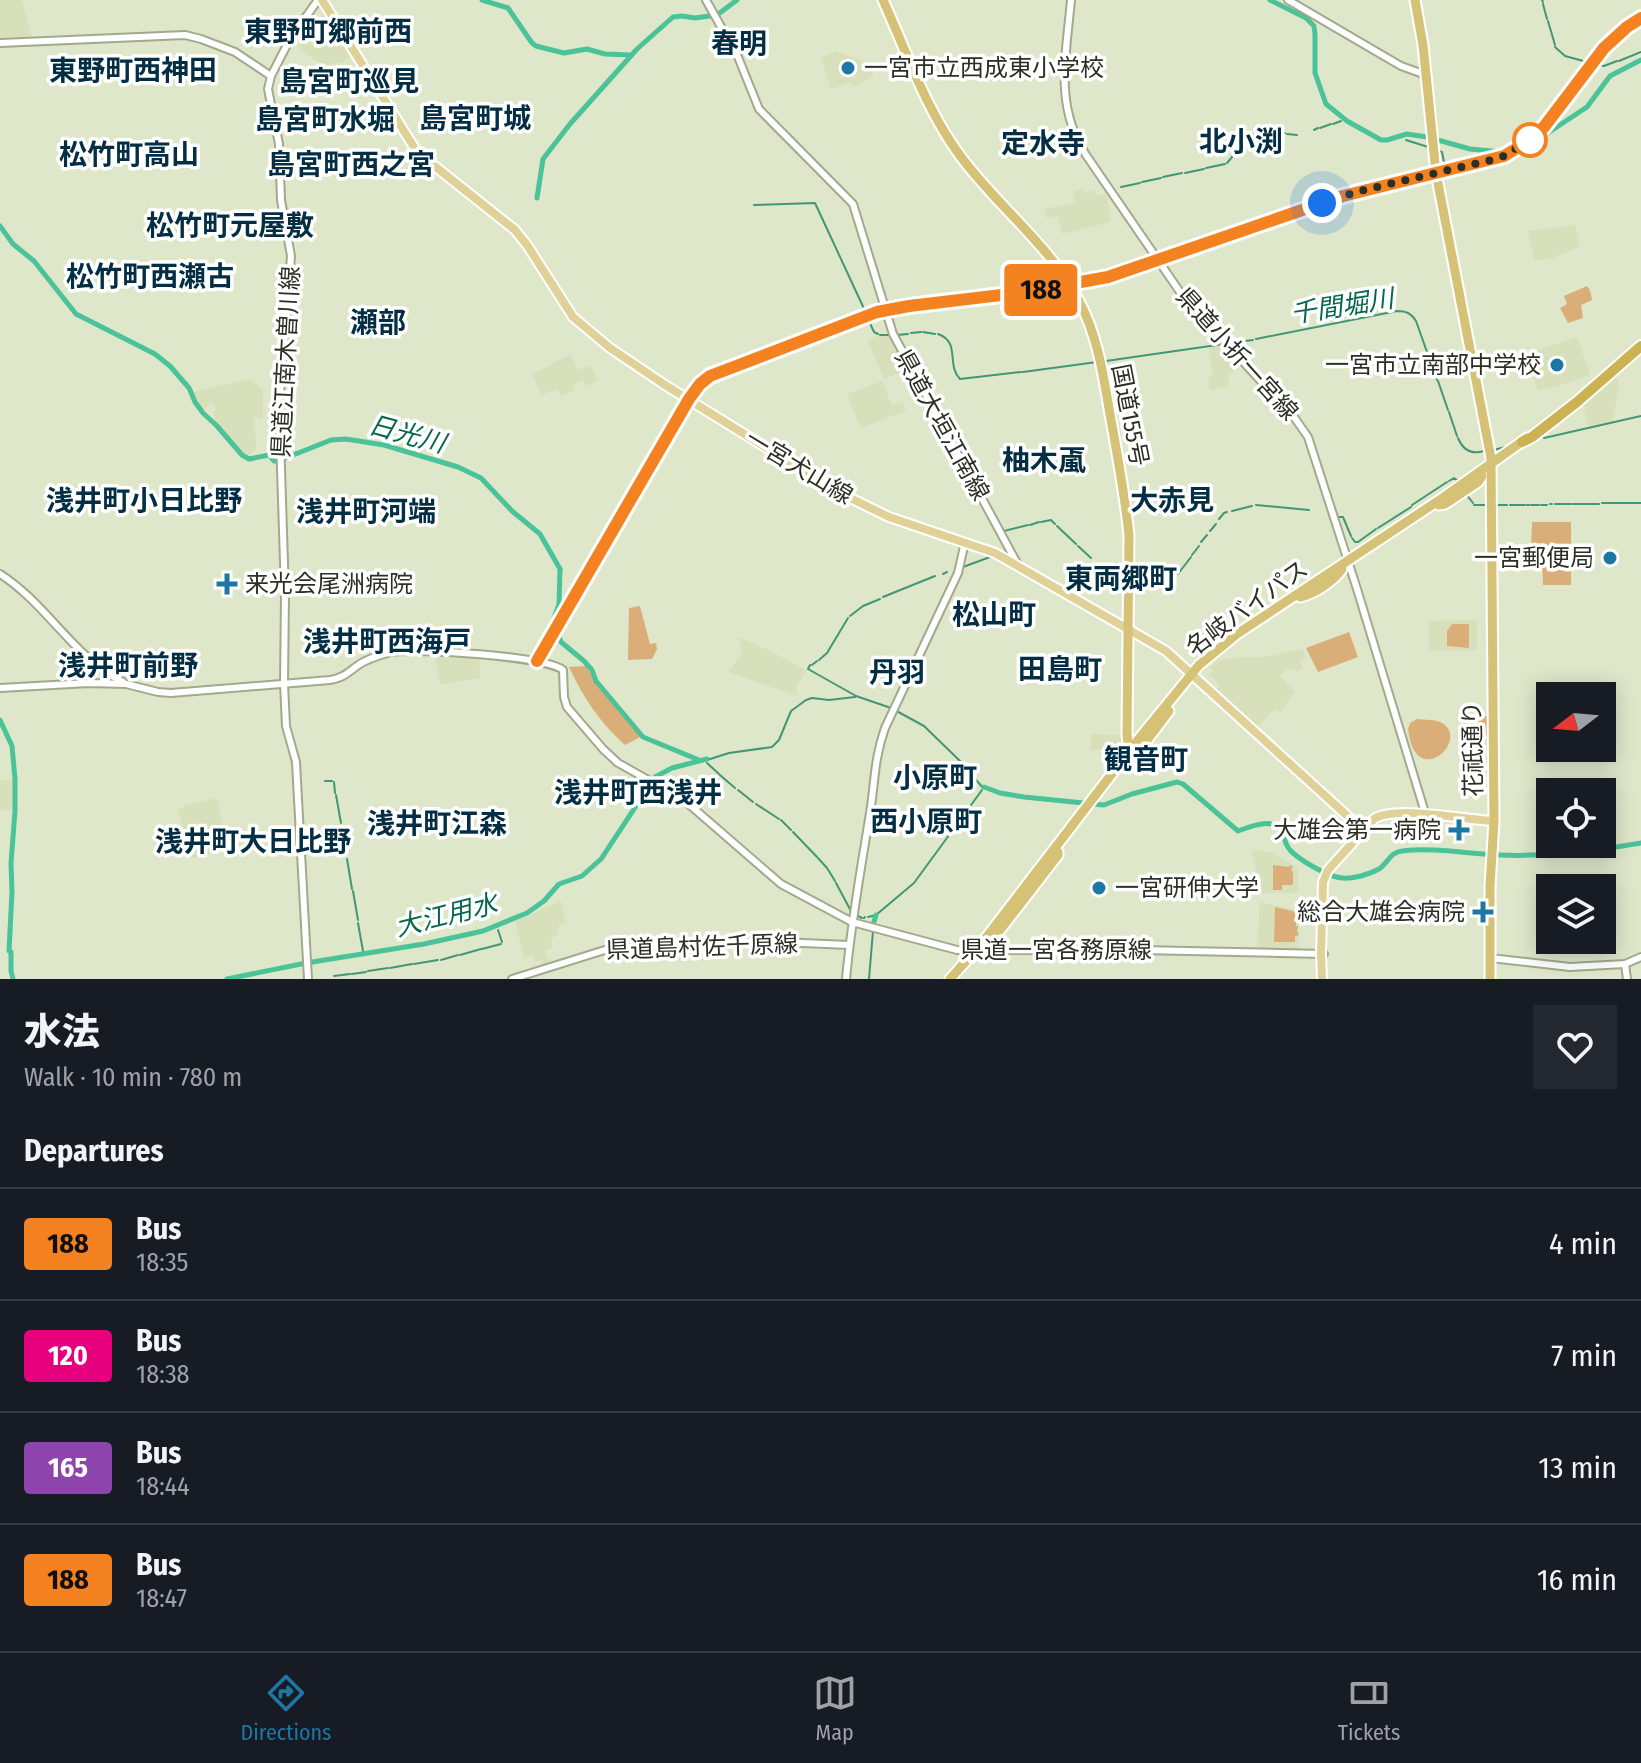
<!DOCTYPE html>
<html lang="en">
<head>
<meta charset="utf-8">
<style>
  :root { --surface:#171b24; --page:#242831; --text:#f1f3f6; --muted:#9ea1a6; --line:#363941; --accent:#1c77a5 }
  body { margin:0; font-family:"Fira Sans Condensed","Noto Sans JP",sans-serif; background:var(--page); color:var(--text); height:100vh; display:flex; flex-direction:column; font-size:30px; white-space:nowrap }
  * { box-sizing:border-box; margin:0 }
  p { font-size:26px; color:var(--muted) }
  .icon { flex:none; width:44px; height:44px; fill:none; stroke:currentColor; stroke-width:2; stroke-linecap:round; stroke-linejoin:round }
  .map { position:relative; height:979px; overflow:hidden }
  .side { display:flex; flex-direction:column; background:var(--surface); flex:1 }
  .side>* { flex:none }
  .badge { padding:0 16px; border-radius:6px; font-size:28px; line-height:52px }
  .needle { width:52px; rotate:254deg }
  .fabs { position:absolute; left:1536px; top:682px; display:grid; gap:16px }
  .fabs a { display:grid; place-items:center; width:80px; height:80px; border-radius:0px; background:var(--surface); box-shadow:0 4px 20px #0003; font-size:40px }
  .you { position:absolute; width:40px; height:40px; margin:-20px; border:6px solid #fff; border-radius:50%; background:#1a73e8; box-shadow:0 0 0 12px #1a73e833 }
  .map>.badge { position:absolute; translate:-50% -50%; box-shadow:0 0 0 4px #fff }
  h2 { padding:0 24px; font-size:30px; line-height:72px }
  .round { display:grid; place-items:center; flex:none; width:84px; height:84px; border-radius:0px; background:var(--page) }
  .headline { display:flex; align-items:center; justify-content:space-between; height:136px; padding:0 24px }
  h1 { font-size:38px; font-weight:800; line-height:60px }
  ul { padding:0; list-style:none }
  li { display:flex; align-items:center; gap:24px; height:112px; padding:0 24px; border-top:2px solid var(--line) }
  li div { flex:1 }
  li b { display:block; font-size:30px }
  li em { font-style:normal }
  li .badge { min-width:88px; font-weight:700; text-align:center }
  .menu { display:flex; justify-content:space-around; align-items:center; height:112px; border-top:2px solid var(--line); background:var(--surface); font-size:22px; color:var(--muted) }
  .menu a { display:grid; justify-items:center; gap:4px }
  .menu .on { color:var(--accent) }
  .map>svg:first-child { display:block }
</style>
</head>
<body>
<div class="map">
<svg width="1641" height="979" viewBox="0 0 1641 979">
  <rect width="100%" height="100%" fill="#dfe7ca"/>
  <g fill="#d7e0bb">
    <polygon points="0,0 22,0 32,38 0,40"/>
    <polygon points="327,10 353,55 343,62 322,66 298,46"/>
    <polygon points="836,51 870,64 873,76 858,85 853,87 851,82 831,89 821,58"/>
    <polygon points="1083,189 1084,193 1095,190 1096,196 1106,194 1111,222 1062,234 1058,216 1046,218 1044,209 1075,203 1073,191"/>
    <polygon points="1575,225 1580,246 1553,258 1535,261 1528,231"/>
    <polygon points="877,336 893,336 910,369 884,379 868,340"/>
    <polygon points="1577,337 1590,375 1556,387 1538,391 1525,355"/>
    <polygon points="1224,345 1231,352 1234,373 1228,375 1229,387 1210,390 1208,377 1212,376 1209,347"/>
    <polygon points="571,354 578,370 591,365 598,381 586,386 583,380 572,385 574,390 561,396 557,389 541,395 533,374"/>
    <polygon points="1616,377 1618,379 1619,384 1613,421 1588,427 1583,403"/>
    <polygon points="248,379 263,389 263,418 254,418 255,435 257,436 256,449 248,455 242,452 214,422 215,420 213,412 216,410 214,405 210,404 204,410 202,409 193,392"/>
    <polygon points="882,381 892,406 902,402 906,411 860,428 847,394"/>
    <polygon points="1477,620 1477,650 1429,651 1429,621"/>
    <polygon points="738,637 769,650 807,671 796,686 797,696 728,672 742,653"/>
    <polygon points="1302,649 1306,657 1300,661 1303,668 1297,672 1293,668 1290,671 1288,669 1280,676 1296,693 1287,701 1288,703 1280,712 1275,709 1255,730 1213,693 1220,685 1209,675 1213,671 1209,668 1217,661 1242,657 1262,657"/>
    <polygon points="435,653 479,656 480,678 440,685"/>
    <polygon points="1091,734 1124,735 1124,751 1090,750"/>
    <polygon points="11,779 13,781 13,810 0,810 0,780"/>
    <polygon points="217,798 227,851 192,858 178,810 186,805"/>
    <polygon points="1252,850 1270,852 1298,867 1298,893 1260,893"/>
    <polygon points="561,901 566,923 559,925 558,934 551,939 552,948 545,951 550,966 543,968 541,961 535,962 533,956 524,959 515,921"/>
    <polygon points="1260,902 1298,910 1299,950 1257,949"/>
  </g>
  <g fill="#d9ae78">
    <polygon points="1587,286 1590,290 1592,300 1581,305 1583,318 1568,323 1560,308 1567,304 1564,296"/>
    <polygon points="1532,522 1571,522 1571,585 1543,585 1542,553 1531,553"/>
    <polygon points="640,606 650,644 656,643 657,649 652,659 628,660 629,608"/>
    <polygon points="1452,624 1469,624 1469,648 1447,646 1447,631"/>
    <polygon points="1349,632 1358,657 1318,672 1306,648"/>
    <path d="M586,666L596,681L627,716L642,736L625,745C600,723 583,697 569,667Z"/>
    <polygon points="1489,716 1489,735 1466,734 1467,717"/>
    <path d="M1417,719C1424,720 1435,719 1442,723C1471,740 1415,792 1408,729L1410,723Z"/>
    <polygon points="1273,865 1289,867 1290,865 1293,867 1291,869 1293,873 1293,885 1282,885 1282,890 1273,890"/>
    <polygon points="1275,907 1296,912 1296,926 1298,926 1297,931 1299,935 1295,936 1295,942 1274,942"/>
  </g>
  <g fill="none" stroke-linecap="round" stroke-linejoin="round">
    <g stroke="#419775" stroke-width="2">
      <polyline points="1542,0 1543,2"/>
      <polyline points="1543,4 1547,19"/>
      <polyline points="1548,21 1555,45"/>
      <polyline points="1555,47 1565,56 1587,62"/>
      <polyline points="1619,61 1641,52"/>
      <polyline points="1596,64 1604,66 1617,61"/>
      <polyline points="1333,124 1341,121"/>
      <polyline points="1320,128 1331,124"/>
      <polyline points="1314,130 1318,128"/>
      <polyline points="1265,131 1285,133"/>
      <polyline points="1287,134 1297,135"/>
      <polyline points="1406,140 1428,147"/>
      <polyline points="1244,142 1249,136 1262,132"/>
      <polyline points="1439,151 1442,152 1445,167"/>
      <polyline points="1227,163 1243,144"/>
      <polyline points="1206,168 1225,164"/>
      <polyline points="1185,173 1204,169"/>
      <polyline points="1163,177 1182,173"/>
      <polyline points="1142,182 1161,178"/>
      <polyline points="1121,187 1140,183"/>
      <polyline points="754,205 815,203 866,313"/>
      <polyline points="868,319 874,332 878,334"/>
      <polyline points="923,332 935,334"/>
      <polyline points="911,333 921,332"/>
      <path d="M938,334C961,342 946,365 960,379L1021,372"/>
      <polyline points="880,335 891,335"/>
      <polyline points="896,335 908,334"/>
      <path d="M1256,339L1397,311C1406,311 1411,313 1416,321L1437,380"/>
      <polyline points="1230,343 1253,340"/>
      <polyline points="1106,361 1224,344"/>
      <polyline points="1023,372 1097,362"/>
      <polyline points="1438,381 1448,410"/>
      <polyline points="1449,412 1457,436"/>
      <path d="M1458,438C1463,450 1471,455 1484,451"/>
      <polyline points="1544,438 1641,416"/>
      <polyline points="1493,450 1506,447"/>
      <polyline points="1449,481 1454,478 1458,481"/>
      <polyline points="1466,494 1473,503"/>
      <polyline points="1602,503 1641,503"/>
      <polyline points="1550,504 1552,504"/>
      <polyline points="1555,504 1570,504"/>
      <polyline points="1572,504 1599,504"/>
      <polyline points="1256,505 1309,510"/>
      <polyline points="1412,505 1447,482"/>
      <polyline points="1474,505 1488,505"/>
      <polyline points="1494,505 1507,505"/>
      <polyline points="1510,505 1525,505"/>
      <polyline points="1527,505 1529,505"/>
      <polyline points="1531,505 1539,505"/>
      <polyline points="1541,505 1547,505"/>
      <polyline points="1232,511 1252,506"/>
      <polyline points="1337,517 1343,517 1351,536"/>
      <polyline points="1219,519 1224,513 1227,512"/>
      <polyline points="1041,522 1051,520 1055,524"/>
      <polyline points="1030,525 1039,522"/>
      <polyline points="1057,526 1076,544"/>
      <polyline points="1378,528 1411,507"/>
      <polyline points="1004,531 1028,525"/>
      <polyline points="1210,531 1216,524"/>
      <polyline points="1352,538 1355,542 1358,542 1376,529"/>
      <polyline points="1201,542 1207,535"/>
      <polyline points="1078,546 1091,558"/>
      <polyline points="1192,555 1199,546"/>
      <polyline points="1116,563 1125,567"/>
      <polyline points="963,567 990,557"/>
      <polyline points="1135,570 1140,572"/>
      <polyline points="1142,573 1165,582"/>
      <polyline points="943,574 947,572"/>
      <polyline points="1178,574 1191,557"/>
      <polyline points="883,597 935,576"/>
      <polyline points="850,616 863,606 880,599"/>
      <polyline points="819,660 827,653 848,618"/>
      <polyline points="810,665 808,669 856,696 891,708 924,726 960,761 983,788"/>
      <polyline points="812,665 817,661"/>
      <polyline points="707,760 729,753 772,747 779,740 791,711 806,700 812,698 829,700 855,697"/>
      <polyline points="707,763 719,774"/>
      <polyline points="720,775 735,788"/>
      <polyline points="325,781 332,781"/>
      <polyline points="334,782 335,793"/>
      <polyline points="738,790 753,802"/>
      <polyline points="336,795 341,823"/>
      <polyline points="756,804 779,819"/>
      <polyline points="781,820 791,830"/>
      <polyline points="341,827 346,854"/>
      <polyline points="793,832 817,857"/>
      <polyline points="818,858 827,868 835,881"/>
      <polyline points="347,859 352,889"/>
      <polyline points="836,883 852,913"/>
      <polyline points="353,891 358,920"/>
      <polyline points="856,915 862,918"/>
      <polyline points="868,917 876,915 914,883 982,790"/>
      <polyline points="864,918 865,917"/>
      <polyline points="358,923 363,951"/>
      <polyline points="498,930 502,942"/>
      <polyline points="482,949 501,944"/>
      <polyline points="460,955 481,949"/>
      <polyline points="441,960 458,955"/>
      <polyline points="414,964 438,960"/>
      <polyline points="390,968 412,964"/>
      <polyline points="368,971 388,968"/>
      <polyline points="352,974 366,972"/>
      <polyline points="334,976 350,974"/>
      <polyline points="869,979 873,931"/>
    </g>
    <g stroke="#4ac398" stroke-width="5">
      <polyline points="482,0 508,8 532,43 536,46 564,53 587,49 605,54 630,55"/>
      <polyline points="1270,0 1306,18 1314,26 1315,34 1315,73 1326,104 1347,121 1381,140 1387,140 1407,134 1427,137 1470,149 1502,152"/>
      <polyline points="1522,150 1587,107 1610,76 1641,60"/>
      <polyline points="537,198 543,159 570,124 637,49 673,17 682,16 695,18 717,15 737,0"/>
      <polyline points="0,226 13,244 34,261 76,314 155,354 170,366 189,388"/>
      <polyline points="190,390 195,402 203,413 217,426 242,455 249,459 269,455 274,461 278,461 331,440 346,439 384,445 458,467 481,478 512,511 540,534 560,569"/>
      <polyline points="560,569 559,604 553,621 561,642 584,661 592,670 596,681 643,737 699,760"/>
      <polyline points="0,720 12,746 15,779 15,811 11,863 12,892 9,951"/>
      <path d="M984,787L1000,793L1024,797L1104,805L1132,794L1177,782L1183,784L1238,831C1251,826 1275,816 1283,833C1285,839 1285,845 1290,850C1299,860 1330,878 1343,878C1354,879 1370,874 1379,869C1388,863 1390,852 1402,851C1434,847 1468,854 1500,855C1548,857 1594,851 1641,843"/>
      <polyline points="873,925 876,915"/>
      <polyline points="11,952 11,971 13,979"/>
      <polyline points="227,979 306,963 424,944 483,931 527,913 544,901 559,884 582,876 601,859 655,777 672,768 707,759"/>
    </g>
    <g stroke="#a2a98d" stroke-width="10">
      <g id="secondary">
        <polyline points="706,0 738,57 759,109 853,204 893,334 1018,565"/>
        <path d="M1071,0C1066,56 1054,105 1086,155L1182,295L1294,417L1308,437L1357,589L1426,816"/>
        <polyline points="1288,0 1401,66 1426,75"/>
        <polyline points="0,43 185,35 201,39 235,52 271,76"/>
        <path d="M0,574C46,603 75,659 123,682"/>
        <polyline points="537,661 689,399 700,384 710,376 885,310 995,297 1108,277 1343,196 1497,158 1522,145 1540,131 1604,48 1627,27 1641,18"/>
        <path d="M0,688L89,683L126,684L158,692L171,693L330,680C343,678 347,673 357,666C366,659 380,655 391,652C417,648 545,656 563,670L564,697L567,707L603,749L618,763L684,800L781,884L852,922L957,950H1140L1324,954"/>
        <polyline points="1490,958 1570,967 1625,964 1641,957"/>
        <polyline points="1625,964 1627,979"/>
        <polyline points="308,979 297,781 296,762 286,726 284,684 285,594 279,406 291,256 281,200 279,144 268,89 271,76 290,39 318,0"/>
        <polyline points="512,979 608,949 759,941 849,945"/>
        <path d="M846,979C851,923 861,868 870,813C875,782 874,759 885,728L958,573L965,542"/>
      </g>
    </g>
    <g stroke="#fff" stroke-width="12">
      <g id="primary">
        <polyline points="322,0 417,152 515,230 527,245 573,317 610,348 665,385 838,492 889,517 995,553 1166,651 1365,832"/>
        <path d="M1322,979L1321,954L1323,882L1328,870L1374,819C1395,805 1467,820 1494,821"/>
      </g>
    </g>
    <g stroke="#fff" stroke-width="13">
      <g id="trunk">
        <path d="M883,0C907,53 926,110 961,157C998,207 1053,248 1080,303C1099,339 1104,381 1111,420C1118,458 1125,496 1129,535L1127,735L1128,743L1136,749"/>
        <polyline points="1415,0 1423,45 1436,173 1491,458 1494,821 1490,886 1490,979"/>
        <polyline points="1439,505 1445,504 1478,482 1482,476"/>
        <path d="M1300,597C1314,594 1334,581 1342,569"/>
        <polyline points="1140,743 1144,744 1169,711"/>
        <polyline points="996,931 1000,930 1058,855 1058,852"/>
        <polyline points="950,979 982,943 1137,741 1199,665 1237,634 1444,497 1527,438"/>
      </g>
    </g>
    <g stroke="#fff" stroke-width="14">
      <polyline id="motorway" points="1522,442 1532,437 1577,402 1641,346"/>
    </g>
    <use href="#secondary" stroke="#fff" stroke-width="6"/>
    <use href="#primary" stroke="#e0d198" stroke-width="8"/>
    <use href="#trunk" stroke="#d6c276" stroke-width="9"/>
    <use href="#motorway" stroke="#cbb354" stroke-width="10"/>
  </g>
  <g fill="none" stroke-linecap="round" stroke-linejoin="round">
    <g stroke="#fff" stroke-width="18">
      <polyline id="line" points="537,661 689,399 700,384 710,376 877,312 909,306 1026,292 1108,277 1343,196 1504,156 1522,145 1544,127 1604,48 1627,27 1641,18"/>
    </g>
    <use href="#line" stroke="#f58220" stroke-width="12"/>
    <polyline stroke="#2c2f24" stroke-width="8" stroke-dasharray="0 14.4" points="1322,203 1360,191 1491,160 1504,156 1531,139 1530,140"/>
  </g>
  <g fill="#1c77a5" stroke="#fff" stroke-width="3">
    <circle cx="848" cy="68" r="8"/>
    <circle cx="1557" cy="365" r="8"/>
    <circle cx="1610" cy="558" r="8"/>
    <path d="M223 572h8v8h8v8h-8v8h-8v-8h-8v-8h8z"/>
    <path d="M1455 818h8v8h8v8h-8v8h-8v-8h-8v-8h8z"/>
    <circle cx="1099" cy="888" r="8"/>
    <path d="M1479 900h8v8h8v8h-8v8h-8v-8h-8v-8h8z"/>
  </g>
  <circle fill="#fff" stroke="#f58220" stroke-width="4" cx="1530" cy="140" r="16"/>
  <g text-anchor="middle" stroke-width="7" stroke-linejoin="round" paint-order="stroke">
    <g font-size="24" fill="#2c2f24" stroke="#fff" text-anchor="end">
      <text x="864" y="76" text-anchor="start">一宮市立西成東小学校</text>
      <text x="1541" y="373">一宮市立南部中学校</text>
      <text x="1594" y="566">一宮郵便局</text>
      <text x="245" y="592" text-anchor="start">来光会尾洲病院</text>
      <text x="1441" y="838">大雄会第一病院</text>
      <text x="1115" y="896" text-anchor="start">一宮研伸大学</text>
      <text x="1465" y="920">総合大雄会病院</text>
    </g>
    <g font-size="24" fill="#2c2f24" stroke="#fff">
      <text transform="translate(1237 354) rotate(48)" y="8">県道小折一宮線</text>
      <text transform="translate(286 362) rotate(-87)" y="8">県道江南木曽川線</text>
      <text transform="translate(1130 415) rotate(79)" y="8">国道155号</text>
      <text transform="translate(942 425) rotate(61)" y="8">県道大垣江南線</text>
      <text transform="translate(799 467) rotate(31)" y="8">一宮犬山線</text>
      <text transform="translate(1247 608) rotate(-36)" y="8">名岐バイパス</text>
      <text transform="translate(1473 749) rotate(-91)" y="8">花祇通り</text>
      <text transform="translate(702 947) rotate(-2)" y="8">県道島村佐千原線</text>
      <text x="1056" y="958">県道一宮各務原線</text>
    </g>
    <g font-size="26" font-style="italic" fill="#05684b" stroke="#fff">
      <text transform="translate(1342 306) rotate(-9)" y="9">千間堀川</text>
      <text transform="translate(407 434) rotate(15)" y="9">日光川</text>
      <text transform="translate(446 915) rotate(-14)" y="9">大江用水</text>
    </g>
    <g font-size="28" font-weight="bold" fill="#032e44" stroke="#fff">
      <text x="328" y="41">東野町郷前西</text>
      <text x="739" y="53">春明</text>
      <text x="133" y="80">東野町西神田</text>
      <text x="349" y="91">島宮町巡見</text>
      <text x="475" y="128">島宮町城</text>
      <text x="325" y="129">島宮町水堀</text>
      <text x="1241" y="151">北小渕</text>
      <text x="1043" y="153">定水寺</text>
      <text x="129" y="164">松竹町高山</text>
      <text x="351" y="174">島宮町西之宮</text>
      <text x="230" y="235">松竹町元屋敷</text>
      <text x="150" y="286">松竹町西瀬古</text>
      <text x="378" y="332">瀬部</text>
      <text x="1044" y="470">柚木颪</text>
      <text x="144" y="510">浅井町小日比野</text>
      <text x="1172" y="510">大赤見</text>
      <text x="366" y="521">浅井町河端</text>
      <text x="1121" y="588">東両郷町</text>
      <text x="994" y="624">松山町</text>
      <text x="387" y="651">浅井町西海戸</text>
      <text x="128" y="675">浅井町前野</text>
      <text x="1060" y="679">田島町</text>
      <text x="897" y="682">丹羽</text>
      <text x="1146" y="769">観音町</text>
      <text x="935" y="787">小原町</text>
      <text x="638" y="802">浅井町西浅井</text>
      <text x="926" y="831">西小原町</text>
      <text x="437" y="833">浅井町江森</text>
      <text x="253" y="851">浅井町大日比野</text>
    </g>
  </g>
</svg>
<div class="fabs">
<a><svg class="needle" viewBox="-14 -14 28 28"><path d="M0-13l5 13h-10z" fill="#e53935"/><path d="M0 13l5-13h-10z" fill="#9ea1a6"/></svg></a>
<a><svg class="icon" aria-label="locate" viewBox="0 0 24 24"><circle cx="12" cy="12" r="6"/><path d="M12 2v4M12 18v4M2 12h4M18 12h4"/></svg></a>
<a><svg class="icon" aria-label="layers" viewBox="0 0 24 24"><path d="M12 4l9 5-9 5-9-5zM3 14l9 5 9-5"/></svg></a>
</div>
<div class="you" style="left:1322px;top:203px"></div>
<b class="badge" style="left:1041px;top:290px;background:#f58220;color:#111">188</b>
</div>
<section class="side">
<div class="headline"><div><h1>水法</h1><p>Walk · 10 min · 780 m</p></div><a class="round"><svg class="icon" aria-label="heart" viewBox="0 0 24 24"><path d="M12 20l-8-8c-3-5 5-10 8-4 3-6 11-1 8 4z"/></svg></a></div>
<h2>Departures</h2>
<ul>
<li><span class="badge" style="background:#f58220;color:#111">188</span><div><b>Bus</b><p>18:35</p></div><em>4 min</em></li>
<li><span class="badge" style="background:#e6007e;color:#fff">120</span><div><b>Bus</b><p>18:38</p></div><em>7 min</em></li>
<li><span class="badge" style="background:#8e44ad;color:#fff">165</span><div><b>Bus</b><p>18:44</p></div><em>13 min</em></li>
<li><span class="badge" style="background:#f58220;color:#111">188</span><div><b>Bus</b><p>18:47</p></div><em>16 min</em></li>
</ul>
</section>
<nav class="menu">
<a class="on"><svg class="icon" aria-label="directions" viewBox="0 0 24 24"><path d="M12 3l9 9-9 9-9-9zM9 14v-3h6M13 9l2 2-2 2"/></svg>Directions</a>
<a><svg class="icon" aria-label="map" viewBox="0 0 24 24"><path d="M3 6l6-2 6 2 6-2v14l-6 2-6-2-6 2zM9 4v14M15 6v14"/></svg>Map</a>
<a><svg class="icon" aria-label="tickets" viewBox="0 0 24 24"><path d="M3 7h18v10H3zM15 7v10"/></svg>Tickets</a>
</nav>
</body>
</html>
